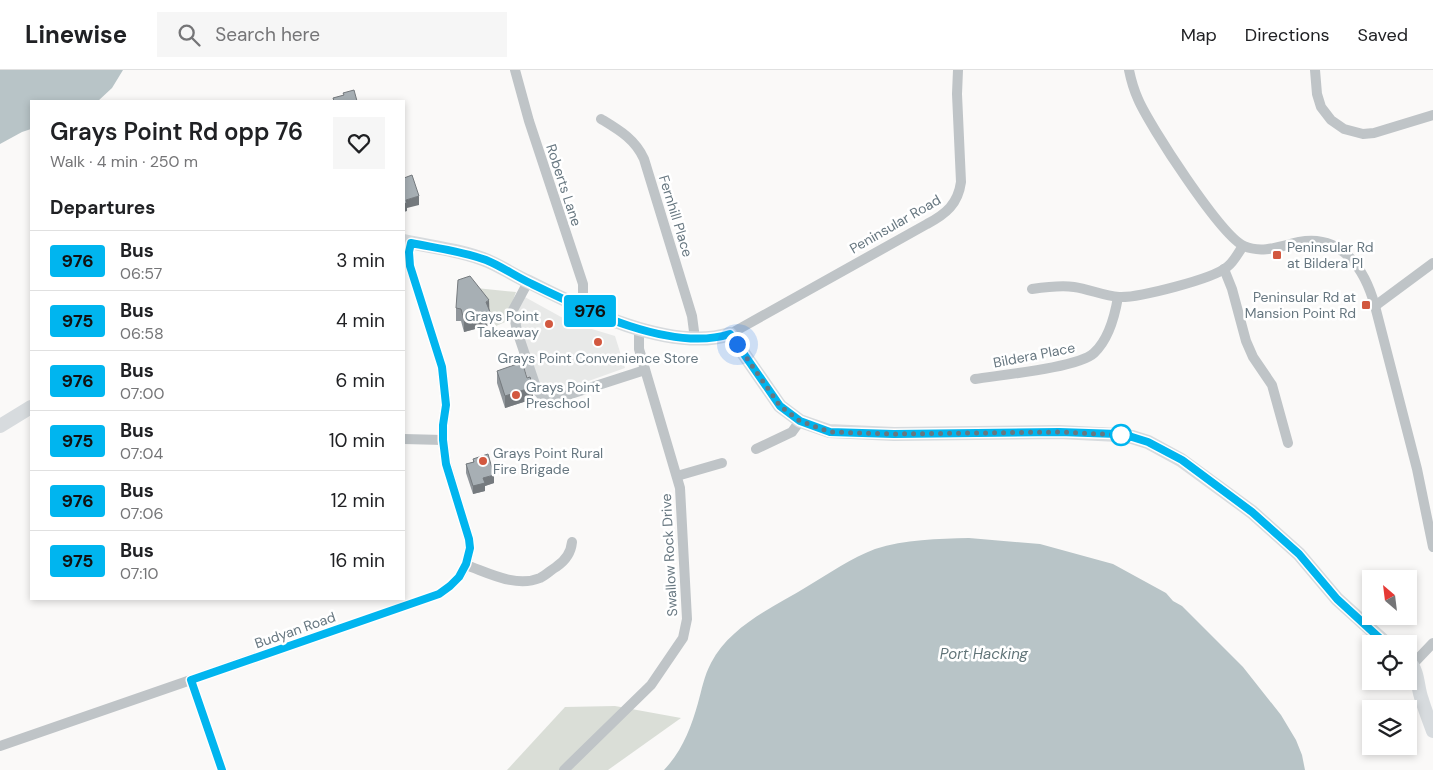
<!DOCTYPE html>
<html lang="en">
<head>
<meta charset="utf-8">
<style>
  :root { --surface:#fff; --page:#f6f6f6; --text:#202124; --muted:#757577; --line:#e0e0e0 }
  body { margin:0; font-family:"DM Sans",sans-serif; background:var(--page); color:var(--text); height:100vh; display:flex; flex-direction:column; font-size:19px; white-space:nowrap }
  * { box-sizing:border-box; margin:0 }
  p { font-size:16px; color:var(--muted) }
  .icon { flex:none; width:28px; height:28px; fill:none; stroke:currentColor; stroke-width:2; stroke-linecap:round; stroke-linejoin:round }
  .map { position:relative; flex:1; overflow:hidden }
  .drawer { position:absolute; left:30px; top:30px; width:375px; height:500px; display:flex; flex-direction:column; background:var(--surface); border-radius:0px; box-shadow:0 2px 8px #0003 }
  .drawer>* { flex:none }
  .badge { padding:0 10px; border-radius:4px; font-size:18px; line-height:32px }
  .needle { width:32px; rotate:332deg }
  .fabs { position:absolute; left:1362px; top:500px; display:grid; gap:10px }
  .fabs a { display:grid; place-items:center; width:55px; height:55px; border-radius:0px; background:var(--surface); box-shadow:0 2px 8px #0003; font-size:25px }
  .you { position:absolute; width:25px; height:25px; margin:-12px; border:4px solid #fff; border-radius:50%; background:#1a73e8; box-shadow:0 0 0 8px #1a73e833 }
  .map>.badge { position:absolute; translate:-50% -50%; box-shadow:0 0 0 2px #fff }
  h2 { padding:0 20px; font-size:19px; line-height:45px }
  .round { display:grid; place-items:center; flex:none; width:52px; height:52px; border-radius:0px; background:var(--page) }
  .summary { display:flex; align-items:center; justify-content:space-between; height:85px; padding:0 20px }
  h1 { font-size:24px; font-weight:600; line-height:38px }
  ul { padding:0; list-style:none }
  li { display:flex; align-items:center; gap:15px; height:60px; padding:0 20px; border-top:1px solid var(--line) }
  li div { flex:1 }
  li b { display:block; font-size:19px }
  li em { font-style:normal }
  li .badge { min-width:55px; font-weight:700; text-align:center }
  header { display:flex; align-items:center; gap:30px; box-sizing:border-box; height:70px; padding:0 25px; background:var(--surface); border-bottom:1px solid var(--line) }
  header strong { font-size:24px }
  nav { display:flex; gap:28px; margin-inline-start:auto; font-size:18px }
  .search { width:350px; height:45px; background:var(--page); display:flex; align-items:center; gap:12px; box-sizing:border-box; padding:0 18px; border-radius:0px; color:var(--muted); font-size:19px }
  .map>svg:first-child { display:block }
</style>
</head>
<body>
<header>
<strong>Linewise</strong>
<div class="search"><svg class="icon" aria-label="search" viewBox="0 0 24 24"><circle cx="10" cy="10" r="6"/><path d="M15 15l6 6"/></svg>Search here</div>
<nav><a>Map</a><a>Directions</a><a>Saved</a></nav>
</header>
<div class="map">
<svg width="1433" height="700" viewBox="0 0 1433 700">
  <rect width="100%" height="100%" fill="#faf9f8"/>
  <polygon fill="#e8e9e8" points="523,226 572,253 615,266 625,298 583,313 584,317 551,327 539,320 515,241"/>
  <g fill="#daded7">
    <polygon points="476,218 516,222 505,252 496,256"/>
    <polygon points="615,636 681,648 608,700 507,700 565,637"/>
  </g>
  <g fill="#b8c4c7">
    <polygon points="0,0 123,0 112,18 98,31 31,31 31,59 22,62 0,74"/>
    <path d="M969,468L1040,474L1113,494L1166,523L1173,531L1182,536L1243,597L1281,645L1296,670L1302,685L1305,700H664C682,681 691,658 698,633C702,619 704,606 711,593C731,555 774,537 808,516C830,503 851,488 875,479C905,469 938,469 969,468Z"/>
  </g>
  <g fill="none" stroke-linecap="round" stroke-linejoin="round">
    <g stroke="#bfc4c7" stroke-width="10">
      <polyline points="515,0 529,51 583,214 583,239"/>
      <path d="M1129,0C1131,10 1134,20 1138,29C1149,55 1221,166 1244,176C1262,184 1281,176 1299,172C1343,164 1365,200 1375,236L1417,399L1433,477"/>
      <polyline points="1315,0 1317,24 1321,37 1331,50 1344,59 1363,64 1374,63 1433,45"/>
      <path d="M601,49C619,60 635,69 644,89L692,246L695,269"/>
      <polyline points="1224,199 1232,219 1246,271 1253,287 1272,315 1288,373"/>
      <polyline points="528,212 513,240 517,261 537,320 542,326 552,330 645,300"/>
      <path d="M1032,219C1046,217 1060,215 1074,217C1089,219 1104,226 1119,227C1138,228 1213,209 1227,197C1234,192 1238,183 1243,176"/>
      <polyline points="1375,236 1433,193"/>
      <path d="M730,264L927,154C946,144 958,134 961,112L957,24L958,0"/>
      <path d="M975,309C999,305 1078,298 1094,283C1108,270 1115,245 1118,227"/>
      <polyline points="404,369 443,370"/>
      <polyline points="756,379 792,362 800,351"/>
      <polyline points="677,406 722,393"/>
      <path d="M466,495C489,503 516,518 540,508C546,505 551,500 556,497C565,491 571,483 572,472"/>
      <polyline points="1412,595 1433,573"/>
      <polyline points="191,610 222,700"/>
      <polyline points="0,676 439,524 450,516 459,507 466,495 470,478 469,469 446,393 443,370 443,355 446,335 442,297 410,196 409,182 411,173"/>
      <polyline points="564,700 651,615 683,568 687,549 680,418 639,279 639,258"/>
    </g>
    <g stroke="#d7dbde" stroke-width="14">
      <path d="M404,171C431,177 462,180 488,191C502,197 515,206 529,212C582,239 671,283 730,264L780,336L800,351L829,361L894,364L1059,362L1118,365L1132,367L1148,372L1181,390L1252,442L1299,484L1337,529L1387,574"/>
      <polyline points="0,356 31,337"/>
      <path d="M1409,592C1419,601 1417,618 1422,630C1425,640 1429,650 1433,661"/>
    </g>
  </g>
  <g fill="#90969b">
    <polygon points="456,238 489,241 490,255 464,262 461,251 456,251"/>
    <polygon points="497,301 533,329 505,338 497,313"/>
    <polygon points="473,389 494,413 485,416 485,421 473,424 466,403 466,394 473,392"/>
  </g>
  <g fill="#757a7e">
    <polygon points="419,126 419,135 407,138 407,141 404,142 404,134 406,130"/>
    <polygon points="489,230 490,255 464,262 464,250"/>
    <polygon points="533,317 533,329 505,338 505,326"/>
    <polygon points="494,405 494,413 485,416 485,421 473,424 473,416 483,408"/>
  </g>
  <g fill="#a7afb4" stroke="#757a7e">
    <polygon points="354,20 357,31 334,31 333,28 344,25 343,23"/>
    <polygon points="412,105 419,126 406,130 407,133 404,134 404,108"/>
    <polygon points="470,206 489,230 486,232 490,242 464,250 461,239 456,238 458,210"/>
    <polygon points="517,294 524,298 527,308 530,307 533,317 505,326 497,301"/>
    <polygon points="488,384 494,405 483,408 485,413 473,416 466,394 474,392 473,389"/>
  </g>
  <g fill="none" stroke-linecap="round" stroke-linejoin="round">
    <g stroke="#fff" stroke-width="11">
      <path id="line" d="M222,700L191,610L439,524L450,516L459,507L466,494L470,478L469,469L446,394L443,370V355L446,335L442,297L410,196L409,182L411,173C436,178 462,181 486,190C501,196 515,206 530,213C583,239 671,283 730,264L780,336L800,351L830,362L894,364L1059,362L1118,364L1132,367L1148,372L1182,390L1252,442L1299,484L1337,529L1386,574"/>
    </g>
    <use href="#line" stroke="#00b5ef" stroke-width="8"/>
    <polyline stroke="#677780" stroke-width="5" stroke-dasharray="0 9" points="737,274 780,336 800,351 830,362 894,364 1059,362 1121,365"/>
  </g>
  <g fill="#d2583f" stroke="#fff" stroke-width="2">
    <rect x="1272" y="180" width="10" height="10" rx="2.5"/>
    <rect x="1361" y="230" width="10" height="10" rx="2.5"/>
    <circle cx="549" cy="254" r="5"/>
    <circle cx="598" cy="272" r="5"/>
    <circle cx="516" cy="325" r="5"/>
    <circle cx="483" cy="391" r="5"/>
  </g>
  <circle fill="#fff" stroke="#00b5ef" stroke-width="2.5" cx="1121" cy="365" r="10"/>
  <g text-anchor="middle" stroke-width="5" stroke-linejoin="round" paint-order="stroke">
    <g font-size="14" fill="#677780" stroke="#fff">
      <text transform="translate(564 115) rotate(72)" y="5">Roberts Lane</text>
      <text transform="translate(676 146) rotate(73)" y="5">Fernhill Place</text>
      <text transform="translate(895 154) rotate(-30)" y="5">Peninsular Road</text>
      <text transform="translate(1034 285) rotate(-11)" y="5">Bildera Place</text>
      <text transform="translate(669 485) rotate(-93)" y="5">Swallow Rock Drive</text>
      <text transform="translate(295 560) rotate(-19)" y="5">Budyan Road</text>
    </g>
    <g font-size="14" fill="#677780" stroke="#fff" text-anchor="start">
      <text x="1287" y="182">Peninsular Rd<tspan x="1287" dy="16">at Bildera Pl</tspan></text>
      <text x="1356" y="232" text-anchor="end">Peninsular Rd at<tspan x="1356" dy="16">Mansion Point Rd</tspan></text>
      <text x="539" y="251" text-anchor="end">Grays Point<tspan x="539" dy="16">Takeaway</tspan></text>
      <text x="598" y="293" text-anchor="middle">Grays Point Convenience Store</text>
      <text x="526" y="322">Grays Point<tspan x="526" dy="16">Preschool</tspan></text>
      <text x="493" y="388">Grays Point Rural<tspan x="493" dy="16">Fire Brigade</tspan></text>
    </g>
    <g font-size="15" font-style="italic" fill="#627579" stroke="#fff">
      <text x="984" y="589">Port Hacking</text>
    </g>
  </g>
</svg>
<div class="fabs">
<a><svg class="needle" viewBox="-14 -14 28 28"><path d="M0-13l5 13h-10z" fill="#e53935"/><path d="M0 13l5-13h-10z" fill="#757577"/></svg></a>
<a><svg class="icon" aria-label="locate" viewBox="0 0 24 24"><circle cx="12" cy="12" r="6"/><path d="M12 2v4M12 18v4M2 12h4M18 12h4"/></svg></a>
<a><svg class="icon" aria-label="layers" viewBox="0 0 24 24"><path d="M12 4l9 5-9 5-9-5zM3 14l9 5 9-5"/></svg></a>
</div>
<div class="you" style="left:737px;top:274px"></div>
<b class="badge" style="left:590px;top:241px;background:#00b5ef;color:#111">976</b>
<section class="drawer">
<div class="summary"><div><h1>Grays Point Rd opp 76</h1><p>Walk · 4 min · 250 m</p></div><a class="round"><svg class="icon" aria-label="heart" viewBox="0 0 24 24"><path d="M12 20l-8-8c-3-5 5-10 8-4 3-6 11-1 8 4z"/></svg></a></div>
<h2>Departures</h2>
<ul>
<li><span class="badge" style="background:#00b5ef;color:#111">976</span><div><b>Bus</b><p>06:57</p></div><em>3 min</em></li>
<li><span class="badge" style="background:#00b5ef;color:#111">975</span><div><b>Bus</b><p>06:58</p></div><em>4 min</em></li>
<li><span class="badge" style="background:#00b5ef;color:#111">976</span><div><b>Bus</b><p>07:00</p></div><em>6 min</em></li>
<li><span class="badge" style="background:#00b5ef;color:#111">975</span><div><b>Bus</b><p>07:04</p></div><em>10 min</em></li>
<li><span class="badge" style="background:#00b5ef;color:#111">976</span><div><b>Bus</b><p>07:06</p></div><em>12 min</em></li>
<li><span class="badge" style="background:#00b5ef;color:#111">975</span><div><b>Bus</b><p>07:10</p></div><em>16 min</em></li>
</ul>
</section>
</div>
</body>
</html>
